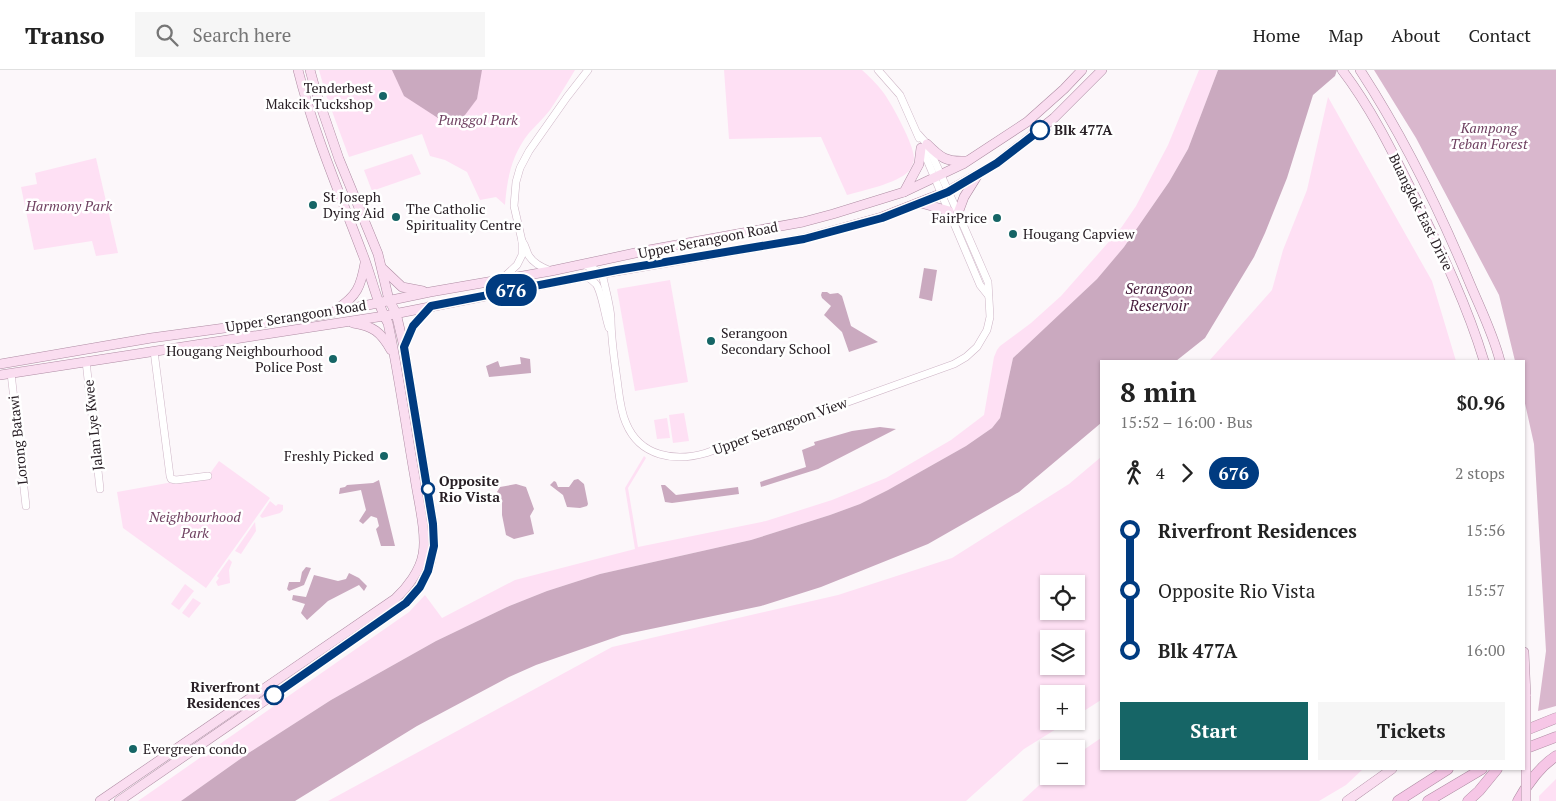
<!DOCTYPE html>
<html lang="en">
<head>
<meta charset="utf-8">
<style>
  :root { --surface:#fff; --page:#f6f6f6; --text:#222; --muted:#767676; --line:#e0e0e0; --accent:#166566 }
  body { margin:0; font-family:"PT Serif",serif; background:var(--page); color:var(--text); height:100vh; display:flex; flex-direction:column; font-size:19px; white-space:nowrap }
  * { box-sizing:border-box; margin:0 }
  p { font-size:16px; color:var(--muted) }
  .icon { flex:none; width:28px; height:28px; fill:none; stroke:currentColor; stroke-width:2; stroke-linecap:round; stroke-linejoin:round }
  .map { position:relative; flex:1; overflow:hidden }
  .panel { position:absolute; left:1100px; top:290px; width:425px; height:410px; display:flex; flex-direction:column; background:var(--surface); border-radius:0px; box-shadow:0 1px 4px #0004 }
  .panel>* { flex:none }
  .badge { padding:0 10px; border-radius:16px; font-size:18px; line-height:32px }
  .fabs { position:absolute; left:1040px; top:505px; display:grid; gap:10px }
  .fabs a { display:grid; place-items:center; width:45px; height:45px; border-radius:0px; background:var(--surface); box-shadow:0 1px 4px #0004; font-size:25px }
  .map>.badge { position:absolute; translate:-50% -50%; box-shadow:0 0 0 2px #fff }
  .legs { display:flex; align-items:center; gap:8px; height:55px; padding:0 20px; font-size:16px }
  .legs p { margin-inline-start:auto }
  .overview { display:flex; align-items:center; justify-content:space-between; height:85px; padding:0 20px }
  h1 { font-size:28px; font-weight:700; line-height:38px }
  .action { display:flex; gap:10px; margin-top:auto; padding:10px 20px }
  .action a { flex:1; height:58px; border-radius:0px; background:var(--accent); color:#fff; font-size:20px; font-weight:700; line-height:58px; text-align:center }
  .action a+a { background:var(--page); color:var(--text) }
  ul { padding:0 20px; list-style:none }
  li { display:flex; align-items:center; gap:18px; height:60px; font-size:19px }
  li i { display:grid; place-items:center; width:8px; height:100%; margin:0 6px; background:currentColor }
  li i::after { content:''; width:12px; height:12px; margin:-6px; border:4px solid; border-radius:50%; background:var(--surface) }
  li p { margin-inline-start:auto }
  li:first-child i { background:linear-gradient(#0000 50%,currentColor 0) }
  li:last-child i { background:linear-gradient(currentColor 50%,#0000 0) }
  header { display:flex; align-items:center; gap:30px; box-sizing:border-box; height:70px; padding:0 25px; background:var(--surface); border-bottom:1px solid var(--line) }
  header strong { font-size:24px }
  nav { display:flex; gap:28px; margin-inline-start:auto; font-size:18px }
  .search { width:350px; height:45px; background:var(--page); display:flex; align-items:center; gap:12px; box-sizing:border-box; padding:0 18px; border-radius:0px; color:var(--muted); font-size:19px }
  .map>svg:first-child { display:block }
</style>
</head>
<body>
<header>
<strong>Transo</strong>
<div class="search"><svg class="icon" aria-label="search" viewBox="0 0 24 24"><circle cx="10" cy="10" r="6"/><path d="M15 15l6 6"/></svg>Search here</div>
<nav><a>Home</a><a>Map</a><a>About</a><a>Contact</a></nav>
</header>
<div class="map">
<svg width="1556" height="731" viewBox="0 0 1556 731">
  <rect width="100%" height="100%" fill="#fcf7fa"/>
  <g fill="#fee0f4" fill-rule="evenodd">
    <path d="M319,0H575C567,13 559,27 550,40C544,48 536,55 529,63C512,84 507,108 505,135L496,127L480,130L467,102L445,90L430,86L422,64L349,87L326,25Z"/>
    <path d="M724,0H862C870,7 877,14 883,22C892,34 914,75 914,88C914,93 911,99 908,102C897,113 862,121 847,125L821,67L729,69Z"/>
    <polygon points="1199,0 1218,0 1188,79 1169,112 1124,177 1097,209 1013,288 1000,348 992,358 966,376 888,420 860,434 830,445 751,470 600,504 547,521 507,537 436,571 331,630 250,682 181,731 138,731 409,542 425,525 442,548 515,510 635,479 625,418 644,386 646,388 628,418 638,477 766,451 832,430 886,408 951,370 984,345 994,287 997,280 1000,276 1031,253 1061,226 1121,158 1136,136 1168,75"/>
    <polygon points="1328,27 1432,211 1456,291 1209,291 1272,220 1283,180 1307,120"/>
    <polygon points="412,84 421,104 372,121 364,100"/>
    <polygon points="96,88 118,183 96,186 92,171 34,180 21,117 37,114 35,103"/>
    <polygon points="670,210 688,312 635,321 617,219"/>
    <polygon points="684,343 689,371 673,373 669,345"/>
    <polygon points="667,348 670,368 657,369 654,350"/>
    <path d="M1101,387V630L1076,646V624H1049V651H1069L1024,679L966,731H328L612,577L838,525L952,488L1069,414ZM1049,514H1076V541H1049ZM1049,569H1076V596H1049Z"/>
    <polygon points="219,391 270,428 206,518 123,458 117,422 173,412 173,414 206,409"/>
    <polygon points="270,431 276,436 278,434 283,435 283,440 280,443 262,448 260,446"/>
    <polygon points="255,452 256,461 241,484 235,481"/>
    <polygon points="229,489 232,492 229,500 230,513 218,516 216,512 219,508 217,506"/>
    <polygon points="185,514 194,521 179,540 171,534"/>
    <polygon points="193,528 201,533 189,548 182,543"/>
    <polygon points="1101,668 1101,699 1363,699 1346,715 1319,731 1022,731 1049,706 1076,706 1076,685"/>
    <polygon points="1556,709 1556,731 1539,731 1539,726"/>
  </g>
  <polygon fill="#d9b7cd" points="1374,0 1556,0 1556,636 1538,641 1546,581 1534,374 1524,329 1524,291 1515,291 1499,225 1416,68"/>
  <g fill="#caa9bf">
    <polygon points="392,0 482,0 477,29 462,49 441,50 404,26"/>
    <polygon points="1218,0 1337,0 1335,6 1313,25 1287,108 1265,163 1254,187 1205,268 1176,291 1101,291 1101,353 1019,422 928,474 821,517 761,536 622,565 536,595 509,607 417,656 295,731 181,731 250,682 331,630 436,571 507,537 547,521 600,504 751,470 830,445 860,434 888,420 966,376 992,358 1000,348 1013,288 1097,209 1124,177 1169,112 1188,79"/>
    <polygon points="924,198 937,200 932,231 919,228"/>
    <polygon points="822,222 827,222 830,224 838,223 842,226 851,256 878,272 849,282 842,262 824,245 831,236 822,228 821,225"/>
    <polygon points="520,287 530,289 531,303 489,307 486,296 498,291 500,297 521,294"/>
    <polygon points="880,357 896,359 818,399 761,417 760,412 806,397 802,380 815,375 814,372 852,361"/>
    <polygon points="578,409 584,414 588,434 587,436 580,438 567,437 563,425 550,415 554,411 556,412 558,417 569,417 574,410"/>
    <polygon points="379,410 395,476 381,476 376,459 379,456 377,448 371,446 363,454 359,451 366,440 361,420 339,424 340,418 345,417 347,415 373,413"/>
    <polygon points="516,414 526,417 534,439 530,446 534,464 514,469 506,465 502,445 502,431 497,422 500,417"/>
    <polygon points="661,415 665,415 676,425 738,417 739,424 672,433 665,432"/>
    <polygon points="306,497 311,498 304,515 289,521 287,519 289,512 300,512 302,502"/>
    <polygon points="349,503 359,508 367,516 364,521 359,515 328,531 307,550 301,543 305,534 292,530 293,525 306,527 314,505 338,511 346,509"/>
  </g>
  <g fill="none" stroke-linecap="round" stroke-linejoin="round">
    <g stroke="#ceb5c6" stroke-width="8">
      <g id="minor">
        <polyline points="878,0 900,25 919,68"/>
        <polyline points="922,78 980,215 988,225"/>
        <path d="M522,171C526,176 526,181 529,186C534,194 543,198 551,201"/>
        <path d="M583,194L602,203C605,218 610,234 611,248C611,269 614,288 617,309C619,323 620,340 626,353C640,387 675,392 706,383L954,294L966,287L977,277L987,260L990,247L988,212L958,143L927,74L918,64"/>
        <path d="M586,206C589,208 593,211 596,214C602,222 605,247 609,258"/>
        <polyline points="503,208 517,195 522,185 522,171 514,136 516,112 520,98 529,81 567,27 588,0"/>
        <polyline points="154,281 170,406 171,409 176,410 208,406"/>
        <polyline points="86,291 100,419"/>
        <polyline points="11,303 26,436"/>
      </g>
    </g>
    <g stroke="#ae8ca3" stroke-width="10">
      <g id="major">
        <path d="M1342,0C1372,39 1394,85 1416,129C1441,181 1467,235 1484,291"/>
        <path d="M1360,0C1403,66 1438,137 1468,209C1479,236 1493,263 1500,291"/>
        <path d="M927,74C941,88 946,92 966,91"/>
        <polyline points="904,122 919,94 921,78"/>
        <polyline points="921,133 949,141"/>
        <polyline points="958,143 964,127 977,106"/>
        <polyline points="383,199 402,217 423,221"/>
        <path d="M337,239C357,226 361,216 365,193"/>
        <path d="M353,253C373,256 381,262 391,280"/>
        <polyline points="404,277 413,256 430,236"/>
        <polyline points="0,294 151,268 320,245 430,222 551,201 649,180 803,152 833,144 904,122 963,94 1027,52 1064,19 1082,0"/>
        <polyline points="0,305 384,246 586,206 803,169 882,147 948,121 997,93 1054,48 1102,0"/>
        <polyline points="1524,582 1526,626"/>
        <path d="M100,731L395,529C407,518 420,501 423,484C427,464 418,429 415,408C406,357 399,305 388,253C378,237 371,205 363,185C340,124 314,64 298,0"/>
        <path d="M119,731L402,536C429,513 435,488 433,454L404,277L396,243L389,230L378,184L339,89L316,22L310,0"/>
        <polyline points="1347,731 1392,699"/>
      </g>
    </g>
    <g stroke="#ae8ca3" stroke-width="11">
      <g id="highway">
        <polyline points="1524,661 1556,648"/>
        <polyline points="1524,679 1556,667"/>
        <polyline points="1398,731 1448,699"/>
        <polyline points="1428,731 1482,699"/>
        <polyline points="1468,731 1479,721 1497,699"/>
        <path d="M1518,731C1528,713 1539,697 1556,686"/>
      </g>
    </g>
    <use href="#minor" stroke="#fff" stroke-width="7"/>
    <use href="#major" stroke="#faddf0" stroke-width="9"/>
    <use href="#highway" stroke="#f6c6e6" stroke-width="10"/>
    <g stroke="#ae8ca3" stroke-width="10" stroke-linecap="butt">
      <polyline id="major-bridge" points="1526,626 1526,731"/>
    </g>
    <use href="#major-bridge" stroke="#faddf0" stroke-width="9"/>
  </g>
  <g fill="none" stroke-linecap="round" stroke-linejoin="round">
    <g stroke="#fff" stroke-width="11">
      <polyline id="line-1" points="274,625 406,533 420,517 428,501 434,476 433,454 404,277 413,256 431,236 617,200 804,169 882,148 948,122 997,93 1040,60"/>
    </g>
    <use href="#line-1" stroke="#003b80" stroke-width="8"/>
  </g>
  <g fill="#166566" stroke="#fff" stroke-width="2">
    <circle cx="383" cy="26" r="5"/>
    <circle cx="313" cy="135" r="5"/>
    <circle cx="396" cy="147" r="5"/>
    <circle cx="997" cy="148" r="5"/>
    <circle cx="1013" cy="164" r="5"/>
    <circle cx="711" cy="271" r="5"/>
    <circle cx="333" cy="289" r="5"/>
    <circle cx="384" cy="386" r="5"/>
    <circle cx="133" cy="679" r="5"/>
  </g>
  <g fill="#fff" stroke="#003b80" stroke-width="2.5">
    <circle cx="1040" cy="60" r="9"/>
    <circle cx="428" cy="419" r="6"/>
    <circle cx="274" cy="625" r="9"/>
  </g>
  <g text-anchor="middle" stroke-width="5" stroke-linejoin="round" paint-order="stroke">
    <g font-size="14" fill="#292026" stroke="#fff" text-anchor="start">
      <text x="373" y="23" text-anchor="end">Tenderbest<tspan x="373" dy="16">Makcik Tuckshop</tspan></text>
      <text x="323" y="132">St Joseph<tspan x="323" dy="16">Dying Aid</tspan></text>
      <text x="406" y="144">The Catholic<tspan x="406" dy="16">Spirituality Centre</tspan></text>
      <text x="987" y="153" text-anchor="end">FairPrice</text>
      <text x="1023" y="169">Hougang Capview</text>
      <text x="721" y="268">Serangoon<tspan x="721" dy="16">Secondary School</tspan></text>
      <text x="323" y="286" text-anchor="end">Hougang Neighbourhood<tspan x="323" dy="16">Police Post</tspan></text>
      <text x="374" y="391" text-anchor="end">Freshly Picked</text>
      <text x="143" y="684">Evergreen condo</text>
    </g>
    <g font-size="14" font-style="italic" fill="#6f4161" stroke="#fff">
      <text x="478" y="55">Punggol Park</text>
      <text x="1489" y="63">Kampong<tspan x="1489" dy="16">Teban Forest</tspan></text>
      <text x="69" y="141">Harmony Park</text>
      <text x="195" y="452">Neighbourhood<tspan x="195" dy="16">Park</tspan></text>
    </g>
    <g font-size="14" font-weight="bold" fill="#292026" stroke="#fff" text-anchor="start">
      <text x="1054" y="65">Blk 477A</text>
      <text x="439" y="416">Opposite<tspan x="439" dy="16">Rio Vista</tspan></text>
      <text x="260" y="622" text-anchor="end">Riverfront<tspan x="260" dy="16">Residences</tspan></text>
    </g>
    <g font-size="14" fill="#292026" stroke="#fff">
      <text transform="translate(1421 142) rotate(64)" y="5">Buangkok East Drive</text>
      <text transform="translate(708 170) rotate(-11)" y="5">Upper Serangoon Road</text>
      <text transform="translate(296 246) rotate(-9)" y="5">Upper Serangoon Road</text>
      <text transform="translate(93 355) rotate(-96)" y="5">Jalan Lye Kwee</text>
      <text transform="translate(780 356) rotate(-20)" y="5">Upper Serangoon View</text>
      <text transform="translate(18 370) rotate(-96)" y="5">Lorong Batawi</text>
    </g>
    <g font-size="15" font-style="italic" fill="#471d3c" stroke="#fff">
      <text x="1159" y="224">Serangoon<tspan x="1159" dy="17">Reservoir</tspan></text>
    </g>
  </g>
</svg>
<div class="fabs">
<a><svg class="icon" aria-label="locate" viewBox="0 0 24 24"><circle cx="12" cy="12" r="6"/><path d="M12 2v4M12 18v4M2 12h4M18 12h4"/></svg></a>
<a><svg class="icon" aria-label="layers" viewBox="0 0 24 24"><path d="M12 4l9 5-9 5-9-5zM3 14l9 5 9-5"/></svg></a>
<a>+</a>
<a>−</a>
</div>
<b class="badge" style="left:511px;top:220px;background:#003b80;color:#fff">676</b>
<section class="panel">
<div class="overview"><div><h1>8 min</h1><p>15:52 – 16:00 · Bus</p></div><b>$0.96</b></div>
<div class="legs"><svg class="icon" aria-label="walk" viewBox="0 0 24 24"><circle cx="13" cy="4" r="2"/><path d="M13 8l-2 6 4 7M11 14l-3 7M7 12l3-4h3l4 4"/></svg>4<svg class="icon" aria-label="forward" viewBox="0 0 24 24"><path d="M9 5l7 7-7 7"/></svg><b class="badge" style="background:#003b80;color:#fff">676</b><p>2 stops</p></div>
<ul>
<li><i style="color:#003b80"></i><b>Riverfront Residences</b><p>15:56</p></li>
<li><i style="color:#003b80"></i><span>Opposite Rio Vista</span><p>15:57</p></li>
<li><i style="color:#003b80"></i><b>Blk 477A</b><p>16:00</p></li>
</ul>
<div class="action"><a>Start</a><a>Tickets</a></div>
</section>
</div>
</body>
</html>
